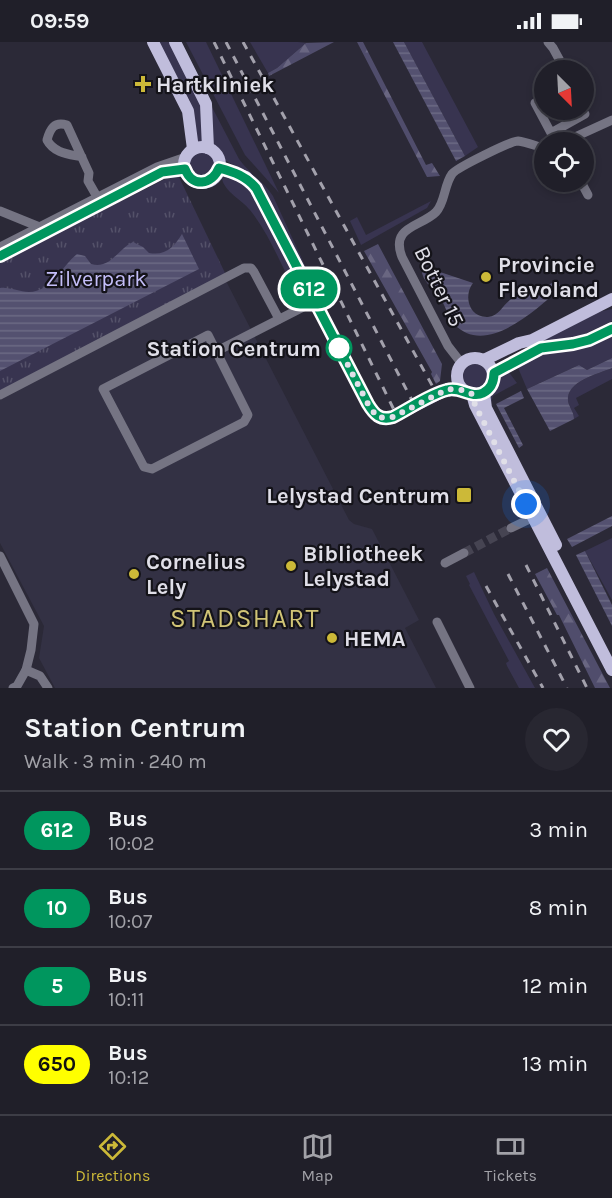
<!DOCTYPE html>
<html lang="en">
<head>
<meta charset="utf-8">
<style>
  :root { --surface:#201f29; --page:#282731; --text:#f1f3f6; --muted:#a2a2a8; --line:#3d3d46; --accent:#ccb938 }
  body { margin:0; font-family:Karla,sans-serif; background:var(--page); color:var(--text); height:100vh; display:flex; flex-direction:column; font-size:22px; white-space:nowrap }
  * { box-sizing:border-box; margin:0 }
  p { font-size:20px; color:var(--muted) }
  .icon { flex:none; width:33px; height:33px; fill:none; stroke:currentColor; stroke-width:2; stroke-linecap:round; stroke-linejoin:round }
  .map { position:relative; height:646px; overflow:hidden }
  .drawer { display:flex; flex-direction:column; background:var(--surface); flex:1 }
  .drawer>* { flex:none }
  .badge { padding:0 12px; border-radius:20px; font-size:21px; line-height:39px }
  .needle { width:39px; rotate:156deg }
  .tools { position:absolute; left:534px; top:18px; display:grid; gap:12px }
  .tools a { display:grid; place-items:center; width:60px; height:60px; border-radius:50%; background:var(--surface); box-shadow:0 3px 9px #0003,0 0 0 2px var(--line); font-size:30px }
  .you { position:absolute; width:30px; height:30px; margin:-15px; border:4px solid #fff; border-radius:50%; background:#1a73e8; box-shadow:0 0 0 9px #1a73e833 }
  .map>.badge { position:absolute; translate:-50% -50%; box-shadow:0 0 0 3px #fff }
  .round { display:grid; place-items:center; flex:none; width:63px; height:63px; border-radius:32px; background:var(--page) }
  .summary { display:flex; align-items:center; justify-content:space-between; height:102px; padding:0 24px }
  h1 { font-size:28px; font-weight:700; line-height:45px }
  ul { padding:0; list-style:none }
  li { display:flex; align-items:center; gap:18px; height:78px; padding:0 24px; border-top:2px solid var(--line) }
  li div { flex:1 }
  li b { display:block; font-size:22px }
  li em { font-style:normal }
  li .badge { min-width:66px; font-weight:700; text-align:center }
  .status { display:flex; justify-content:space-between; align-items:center; height:42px; padding:0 30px; background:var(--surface); direction:ltr }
  .status svg { height:16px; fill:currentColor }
  .tab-bar { display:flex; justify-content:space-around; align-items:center; height:84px; border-top:2px solid var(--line); background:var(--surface); font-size:16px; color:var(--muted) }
  .tab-bar a { display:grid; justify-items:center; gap:3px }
  .tab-bar .selected { color:var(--accent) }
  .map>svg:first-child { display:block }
</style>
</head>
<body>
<div class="status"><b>09:59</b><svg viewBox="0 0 49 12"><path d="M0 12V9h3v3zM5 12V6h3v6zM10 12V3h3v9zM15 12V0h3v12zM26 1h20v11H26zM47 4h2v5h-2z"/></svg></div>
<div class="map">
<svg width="612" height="646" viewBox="0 0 612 646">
  <defs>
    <pattern id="forest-firs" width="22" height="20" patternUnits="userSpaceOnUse" patternTransform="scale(1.5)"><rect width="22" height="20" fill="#504d6c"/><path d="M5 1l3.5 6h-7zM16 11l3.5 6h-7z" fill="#696681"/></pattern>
    <pattern id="park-tufts" width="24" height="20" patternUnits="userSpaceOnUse" patternTransform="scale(1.5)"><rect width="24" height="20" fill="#383450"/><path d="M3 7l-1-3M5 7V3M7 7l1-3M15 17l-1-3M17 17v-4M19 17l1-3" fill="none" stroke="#545169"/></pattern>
    <pattern id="water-rules" width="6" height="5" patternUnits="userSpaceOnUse" patternTransform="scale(1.5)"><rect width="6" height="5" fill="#545170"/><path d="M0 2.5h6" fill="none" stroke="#6c6a84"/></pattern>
  </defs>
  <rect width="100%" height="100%" fill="#2b2937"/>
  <polygon fill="#333144" points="226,239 349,478 354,482 372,487 419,578 405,586 436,646 55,646 39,616 44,584 0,501 0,358"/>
  <g fill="#383450">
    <polygon points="159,0 173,0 203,64 203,100 196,101 190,59"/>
    <path d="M178,0L239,117C249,131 264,140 273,154L308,230L306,231L245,129L226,119L214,104Z"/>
    <polygon points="186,0 206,0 279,151 245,113"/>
    <polygon points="250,0 298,0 306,1 277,26 268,31"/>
    <polygon points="404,0 422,0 478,105 465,114"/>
    <circle cx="202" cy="122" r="12"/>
    <path d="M224,135L240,137L250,146L298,235L290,239C278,216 267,189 250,168C242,158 225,150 222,137Z"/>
    <polygon points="431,159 427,166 361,203 350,179 357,175 366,193"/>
    <polygon points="612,267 612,279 581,294 516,313 593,271"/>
    <polygon points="612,293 612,316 587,328 579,323 527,347 516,321 529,315"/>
    <circle cx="475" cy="334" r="12"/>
    <path d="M612,326V337L576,356L579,363L574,366L579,374L574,377C574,370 569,365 568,359C566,339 598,332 612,326Z"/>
    <path d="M508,329L517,341L493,354L490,365C487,349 495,337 508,329Z"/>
    <polygon points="612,496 612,558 585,509"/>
    <polygon points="474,530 494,572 535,646 519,646 507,624 506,621 509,619 469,543 470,542 466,534"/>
  </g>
  <g fill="url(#forest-firs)">
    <polygon points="334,0 269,34 268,31 277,26 306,1"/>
    <polygon points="357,0 363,0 426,123 432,121 440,134 427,135"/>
    <polygon points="378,202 442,322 440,339 436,342 431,332 432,330 364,209"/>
    <polygon points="547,526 610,646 595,646 559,573 557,573 535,532"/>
  </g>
  <polygon fill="url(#park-tufts)" points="177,131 226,233 0,349 0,220"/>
  <g fill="url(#water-rules)">
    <polygon points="393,0 404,0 465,114 456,119"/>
    <path d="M182,192L199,227L0,329V246C10,245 19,250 29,250C51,250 62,224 77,212L85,214L91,222C110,228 119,206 133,200L143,205L149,211C166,214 174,205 182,192Z"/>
    <path d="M425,225L473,241C463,254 469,276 488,275C499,274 502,264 510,258C518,253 528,251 537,247L540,249L541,246L559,238L560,247C536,267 486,316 454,282C448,276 446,265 441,257C435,248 425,242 422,231Z"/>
    <path d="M612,316V326C598,332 566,339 568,359C569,365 574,370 574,377L550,389L527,347L579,323L587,328Z"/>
    <polygon points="521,349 524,356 504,366 523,403 519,406 496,362"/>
    <polygon points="612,474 612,484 572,505 567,497"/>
    <polygon points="585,509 612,563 612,584 576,513"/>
  </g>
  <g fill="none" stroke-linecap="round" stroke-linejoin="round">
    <polyline stroke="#464452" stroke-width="9" stroke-dasharray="9 4.5" stroke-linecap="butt" points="464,511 511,486"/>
    <g stroke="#757483" stroke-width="9">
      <polyline points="548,0 553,6 565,28"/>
      <polyline points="544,56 535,61 551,91 585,72"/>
      <polyline points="564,100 612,78"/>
      <path d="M82,115C68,112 54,111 47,98C50,87 54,79 67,83L89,131L88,139L100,160"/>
      <polyline points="581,140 588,153"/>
      <polyline points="0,169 42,186"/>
      <polyline points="0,205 157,125 186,115"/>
      <polyline points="0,214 162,130 185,127"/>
      <polygon points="208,293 248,373 244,380 152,427 144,425 103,347"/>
      <polyline points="215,310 315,259"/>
      <path d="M462,322L448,304L402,215C390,184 421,185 436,170C445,161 444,143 452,132C456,126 511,99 518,99C526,100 536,104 544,106"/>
      <polyline points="0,353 244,226 251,226 254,230 279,277"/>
      <polyline points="511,486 538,473"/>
      <polyline points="0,514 34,582 31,608 26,628 17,644 13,646"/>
      <polyline points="445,521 464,511"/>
      <polyline points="437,580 470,646"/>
      <polyline points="26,628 40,634 48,646"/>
    </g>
    <g stroke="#c0bddc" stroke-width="12">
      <polyline points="153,0 188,69 193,107"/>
      <polyline points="175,0 206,62 208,106"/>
      <circle cx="202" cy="123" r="18"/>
      <path d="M219,126L246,135L256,146L368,362C374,372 380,379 393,375L448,347L463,348"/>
      <circle cx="475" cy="334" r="18"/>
      <polyline points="484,318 519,301 532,298 612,257"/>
      <polyline points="494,331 541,306 573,302 589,298 612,287"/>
      <polyline points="484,351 486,366 556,503"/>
      <polyline points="472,352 475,363 612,628"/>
    </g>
    <g stroke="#a3a1ac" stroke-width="3" stroke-dasharray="8 8" stroke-linecap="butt">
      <polyline points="214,0 398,376"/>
      <polyline points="226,0 417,368"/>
      <polyline points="243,0 439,356"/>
      <polyline points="526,523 587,646"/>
      <polyline points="508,532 567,646"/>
      <polyline points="486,544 543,646"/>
    </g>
  </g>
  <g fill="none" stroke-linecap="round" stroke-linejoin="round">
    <g stroke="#fff" stroke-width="14">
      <path id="line" d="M0,214L162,130L185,127C192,146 212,143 219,126C234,130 246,134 256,146L368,362C374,372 380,379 393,375C409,367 430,352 447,348C460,344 471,357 483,351C491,347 494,339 494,331L541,306L573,302L589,298L612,287"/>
    </g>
    <use href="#line" stroke="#00965e" stroke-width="9"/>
    <polyline stroke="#e0dfe8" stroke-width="6" stroke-dasharray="0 10.8" points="339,306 336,300 368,362 377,375 388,376 393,375 448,347 463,348 472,352 475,363 526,462"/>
  </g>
  <g fill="#ccb938" stroke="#141319" stroke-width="2">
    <path d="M140 33h6v6h6v6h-6v6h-6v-6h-6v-6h6z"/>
    <circle cx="486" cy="235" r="6"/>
    <rect x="456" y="445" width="16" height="16" rx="3"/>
    <circle cx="291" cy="524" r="6"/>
    <circle cx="134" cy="532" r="6"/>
    <circle cx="332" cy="596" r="6"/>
  </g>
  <circle fill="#fff" stroke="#00965e" stroke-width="3" cx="339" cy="306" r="12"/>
  <g text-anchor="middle" stroke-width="4.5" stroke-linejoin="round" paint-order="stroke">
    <g font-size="22" font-weight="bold" fill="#e0dfe8" stroke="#141319" text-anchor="start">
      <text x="156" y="50">Hartkliniek</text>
      <text x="498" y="230">Provincie<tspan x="498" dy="25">Flevoland</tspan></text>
      <text x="450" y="461" text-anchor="end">Lelystad Centrum</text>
      <text x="303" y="519">Bibliotheek<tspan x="303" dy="25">Lelystad</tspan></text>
      <text x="146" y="527">Cornelius<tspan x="146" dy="25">Lely</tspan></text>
      <text x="344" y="604">HEMA</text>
    </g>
    <g font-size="22" fill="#c4bef8" stroke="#141319">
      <text x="96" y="244">Zilverpark</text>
    </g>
    <g font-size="22" fill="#e0dfe8" stroke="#141319">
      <text transform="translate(440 244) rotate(64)" y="8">Botter 15</text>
    </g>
    <g font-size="22" font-weight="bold" fill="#e0dfe8" stroke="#141319" text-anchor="end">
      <text x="321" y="314">Station Centrum</text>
    </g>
    <g font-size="26" letter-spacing="1.5" fill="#d1c476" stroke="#141319">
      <text x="245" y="585">STADSHART</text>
    </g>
  </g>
</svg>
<div class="tools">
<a><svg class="needle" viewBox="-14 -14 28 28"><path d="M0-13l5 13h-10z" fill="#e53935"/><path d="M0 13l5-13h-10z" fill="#a2a2a8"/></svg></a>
<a><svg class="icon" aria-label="locate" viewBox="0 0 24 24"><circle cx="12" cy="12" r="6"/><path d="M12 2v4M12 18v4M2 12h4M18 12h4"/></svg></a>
</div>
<div class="you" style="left:526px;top:462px"></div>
<b class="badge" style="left:309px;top:247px;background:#00965e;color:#fff">612</b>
</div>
<section class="drawer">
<div class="summary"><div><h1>Station Centrum</h1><p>Walk · 3 min · 240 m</p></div><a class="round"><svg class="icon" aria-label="heart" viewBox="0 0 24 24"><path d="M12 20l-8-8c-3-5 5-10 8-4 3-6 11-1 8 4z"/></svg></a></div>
<ul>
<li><span class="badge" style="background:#00965e;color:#fff">612</span><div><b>Bus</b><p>10:02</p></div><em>3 min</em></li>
<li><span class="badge" style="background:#00965e;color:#fff">10</span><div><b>Bus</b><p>10:07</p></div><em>8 min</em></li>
<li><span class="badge" style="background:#00965e;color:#fff">5</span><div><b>Bus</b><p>10:11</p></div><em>12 min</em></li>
<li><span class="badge" style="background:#ff0;color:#111">650</span><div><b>Bus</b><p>10:12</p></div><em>13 min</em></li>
</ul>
</section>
<nav class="tab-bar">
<a class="selected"><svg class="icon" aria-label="directions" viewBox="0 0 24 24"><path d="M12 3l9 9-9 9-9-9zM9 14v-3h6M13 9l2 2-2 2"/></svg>Directions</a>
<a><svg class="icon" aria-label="map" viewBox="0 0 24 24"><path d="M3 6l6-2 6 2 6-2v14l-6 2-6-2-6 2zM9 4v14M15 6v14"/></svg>Map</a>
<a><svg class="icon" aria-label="tickets" viewBox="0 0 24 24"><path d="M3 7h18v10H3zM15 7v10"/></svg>Tickets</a>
</nav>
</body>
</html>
